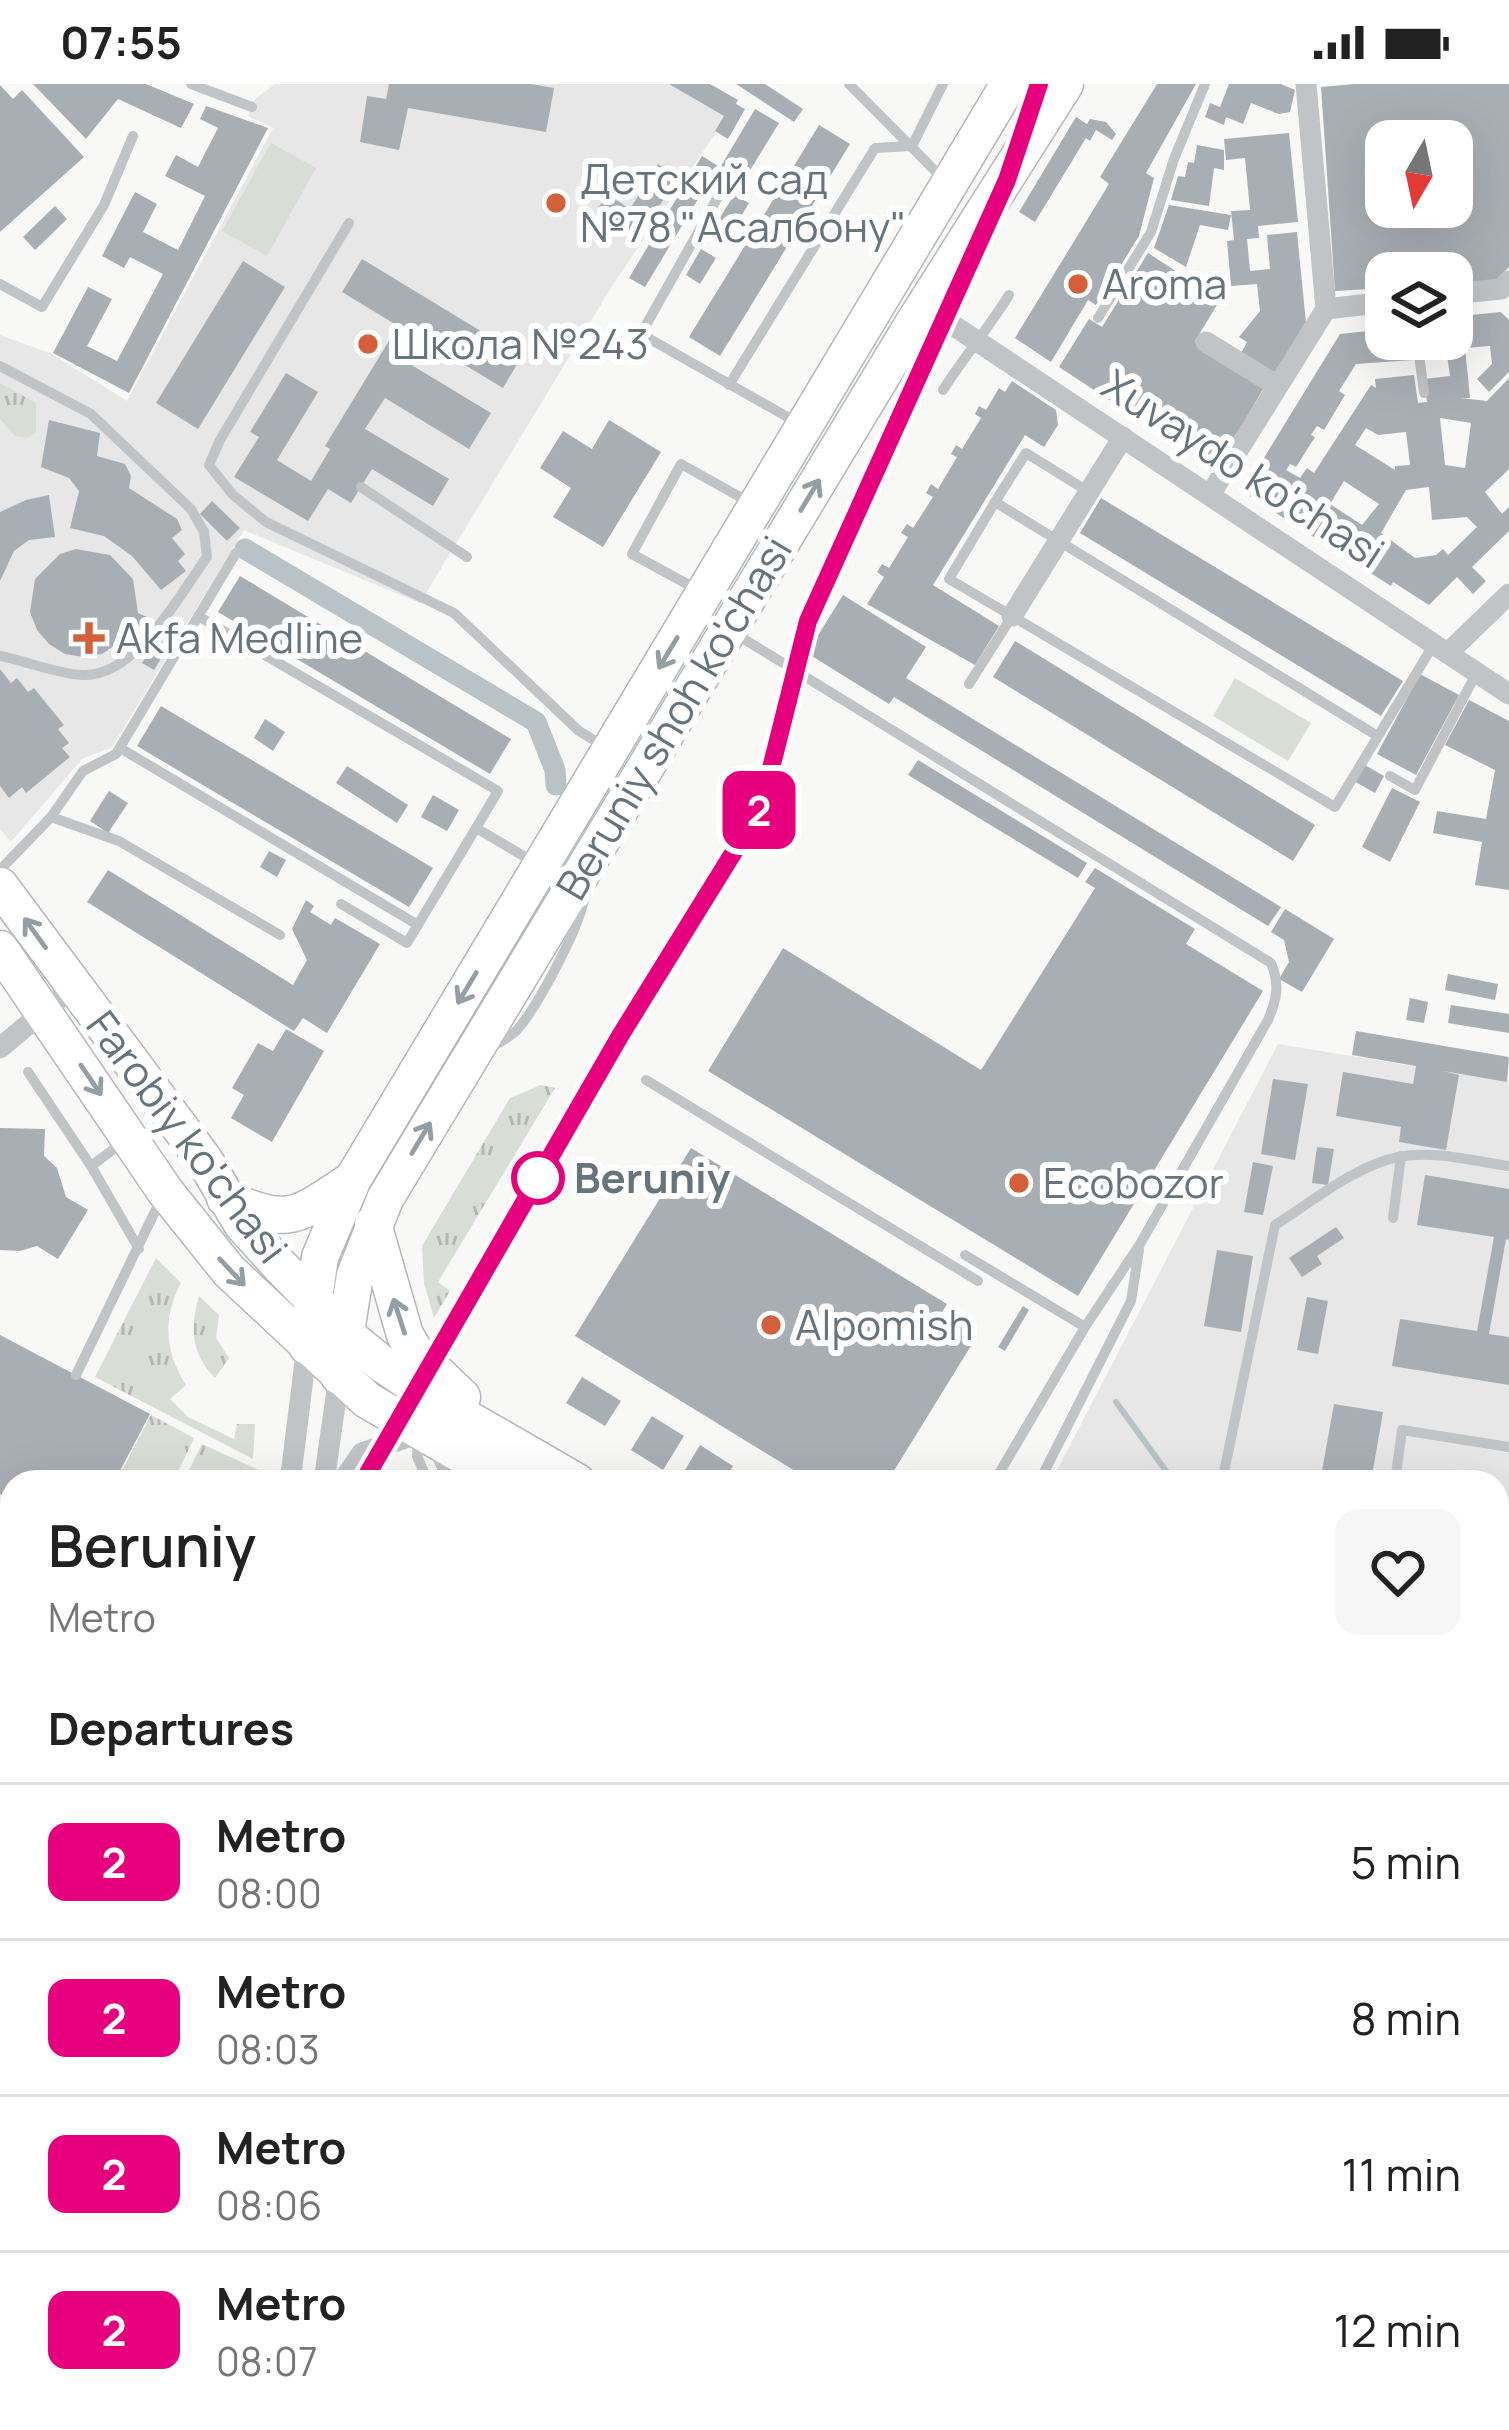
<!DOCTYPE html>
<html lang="en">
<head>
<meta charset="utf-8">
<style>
  :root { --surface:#fff; --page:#f6f6f6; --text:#222; --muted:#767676; --line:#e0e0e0 }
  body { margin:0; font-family:Manrope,sans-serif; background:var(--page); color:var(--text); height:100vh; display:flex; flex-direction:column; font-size:45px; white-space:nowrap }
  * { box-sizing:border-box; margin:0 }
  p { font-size:39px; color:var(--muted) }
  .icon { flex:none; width:66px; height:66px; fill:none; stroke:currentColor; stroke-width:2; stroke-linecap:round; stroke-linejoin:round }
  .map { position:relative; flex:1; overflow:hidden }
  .side { position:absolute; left:0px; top:1386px; width:1509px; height:960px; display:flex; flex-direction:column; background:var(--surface); border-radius:36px 36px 0 0; box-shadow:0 12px 48px #0002 }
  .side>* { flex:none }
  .badge { padding:0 24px; border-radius:18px; font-size:42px; line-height:78px }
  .needle { width:78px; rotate:189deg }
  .buttons { position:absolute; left:1365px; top:36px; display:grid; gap:24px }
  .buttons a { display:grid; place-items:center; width:108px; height:108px; border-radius:24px; background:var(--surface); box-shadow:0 12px 48px #0002; font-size:60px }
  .map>.badge { position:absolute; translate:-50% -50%; box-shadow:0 0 0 6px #fff }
  h2 { padding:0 48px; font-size:45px; line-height:108px }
  .round { display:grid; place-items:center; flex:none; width:126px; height:126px; border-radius:24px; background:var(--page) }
  .headline { display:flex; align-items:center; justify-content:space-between; height:204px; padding:0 48px }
  h1 { font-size:57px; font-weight:600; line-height:90px }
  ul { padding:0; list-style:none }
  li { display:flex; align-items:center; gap:36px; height:156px; padding:0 48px; border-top:3px solid var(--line) }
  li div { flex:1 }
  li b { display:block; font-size:45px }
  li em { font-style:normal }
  li .badge { min-width:132px; font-weight:700; text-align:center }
  .status { display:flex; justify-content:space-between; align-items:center; height:84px; padding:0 60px; background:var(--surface); direction:ltr }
  .status svg { height:33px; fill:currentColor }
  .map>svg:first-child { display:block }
</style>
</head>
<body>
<div class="status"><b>07:55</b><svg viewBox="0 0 49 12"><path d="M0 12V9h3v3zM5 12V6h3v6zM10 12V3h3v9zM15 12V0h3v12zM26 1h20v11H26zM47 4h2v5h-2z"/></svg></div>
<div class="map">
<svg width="1509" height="2346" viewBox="0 0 1509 2346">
  <defs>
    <pattern id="grass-tufts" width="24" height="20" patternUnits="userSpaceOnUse" patternTransform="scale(3)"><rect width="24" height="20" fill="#d8ddd6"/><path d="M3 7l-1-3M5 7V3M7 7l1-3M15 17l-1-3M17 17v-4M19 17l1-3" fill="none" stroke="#b3b8b3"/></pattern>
    <pattern id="forest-firs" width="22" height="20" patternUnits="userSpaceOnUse" patternTransform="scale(3)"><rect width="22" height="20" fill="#d8ddd6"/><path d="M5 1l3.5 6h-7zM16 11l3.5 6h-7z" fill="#b3b8b3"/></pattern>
  </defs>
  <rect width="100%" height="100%" fill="#f8f8f6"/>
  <g fill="#e6e7e6">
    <polygon points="275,0 699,0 734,22 614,199 420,519 244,446 112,663 82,675 11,758 0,745 0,251 52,270 127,317 273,44 248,32 255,15"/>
    <polygon points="1278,960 1509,998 1509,1899 1497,1892 1497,1398 1051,1398"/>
    <polygon points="245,2334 1348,2334 1341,2346 243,2346"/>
  </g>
  <g fill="url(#grass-tufts)">
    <polygon points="0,299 36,319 36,348 28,354 15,352 0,335"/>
    <polygon points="541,1001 555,1004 438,1198 450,1207 434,1234 424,1199 422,1162 510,1014"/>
    <path d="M156,1174L181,1199C162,1234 165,1268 186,1301L170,1315L188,1333L234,1355L237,1340H255L253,1375L95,1293Z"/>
    <path d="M199,1212L219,1231L216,1254L229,1274L215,1294C191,1269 190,1245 199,1212Z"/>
    <polygon points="151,1331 194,1354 173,1398 116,1398"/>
    <polygon points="202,1360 259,1386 257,1396 183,1398"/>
  </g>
  <g fill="url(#forest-firs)">
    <polygon points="487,2334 828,2334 830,2343 558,2346"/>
    <polygon points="1345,2334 1495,2334 1509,2346 1343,2346"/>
  </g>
  <g fill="#d8ddd6">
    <polygon points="271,59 316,84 267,172 222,147"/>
    <polygon points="1235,594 1311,639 1288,677 1213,632"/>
  </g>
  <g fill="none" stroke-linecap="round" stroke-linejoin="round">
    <g stroke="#b9c3c7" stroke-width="6">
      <polyline points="1116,1318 1174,1398"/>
      <polyline points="1497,1894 1509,1902"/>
      <polyline points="225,2346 227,2334"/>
    </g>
    <polyline stroke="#b9c3c7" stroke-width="21" points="245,465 536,638 555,686 556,701"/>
  </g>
  <g fill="#a8afb4" fill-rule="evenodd">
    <polygon points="33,0 146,0 194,20 181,44 118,15 86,55"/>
    <polygon points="389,0 531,0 554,4 546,48 408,24 399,66 360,58 367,12 386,15"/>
    <polygon points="669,0 710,0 738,16 736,20 745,25 728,55 715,47 724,32"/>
    <polygon points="736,0 765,0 803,25 794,38"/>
    <polygon points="1157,0 1196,0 1146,89 1154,94 1139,152 1096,221 1088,216 1051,278 1015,254 1109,100 1100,93"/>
    <polygon points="1229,0 1281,0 1295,6 1290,28 1279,30 1251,19 1243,40 1226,33 1224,41 1205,33 1210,19 1220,23"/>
    <path d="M1355,0H1509V183L1495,197L1452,200V189H1386V204L1335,207L1321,3ZM1386,57H1452V123H1386Z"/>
    <polygon points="0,1 13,15 22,6 84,73 0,148"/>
    <polygon points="206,22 268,44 129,309 53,269 88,203 112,215 87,262 117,277 163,190 130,173 124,184 102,172 135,108 157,120 143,148 178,166 205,112 165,92 176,71 198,83 218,44 200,35"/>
    <polygon points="755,25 779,39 744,96 721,82"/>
    <polygon points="1076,33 1087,40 1090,35 1106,38 1116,50 1112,56 1096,46 1090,57 1086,54 1035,138 1019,128"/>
    <polygon points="819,41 850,60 720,272 689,253"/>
    <polygon points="1289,49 1298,138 1258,142 1259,154 1247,155 1250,187 1270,185 1267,151 1297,148 1306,239 1277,293 1240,271 1247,258 1239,253 1260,227 1257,200 1231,202 1227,157 1234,156 1231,127 1250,126 1245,74 1226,76 1224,55"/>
    <polygon points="1197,61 1224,66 1224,86 1214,84 1209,122 1171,116 1178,92 1185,93 1188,78 1194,79"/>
    <polygon points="702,72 718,82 645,203 629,194"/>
    <polygon points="658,80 678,93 638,155 596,128 607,110 630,125"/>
    <polygon points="734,111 749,119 725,159 710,150"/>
    <polygon points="1169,121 1231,131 1228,146 1200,141 1186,183 1154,164"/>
    <polygon points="55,122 67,135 35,166 23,153"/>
    <polygon points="701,165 716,174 700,200 686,191"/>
    <polygon points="1148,169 1220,216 1195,257 1266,300 1216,386 1059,283 1089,235 1102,243"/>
    <polygon points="362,175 522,272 503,304 420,254 405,277 491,329 469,365 385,314 365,345 449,395 433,422 372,385 351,419 328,405 308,437 234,393 259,353 250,348 286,289 318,308 277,376 311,397 330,365 325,362 398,242 342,208"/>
    <polygon points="243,177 285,203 198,345 156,319"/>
    <path d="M1501,228L1509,236V288L1489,308L1477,295L1492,280L1490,262L1465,264L1470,314H1461L1487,317L1509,294V385L1485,408L1502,430L1509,423V447L1472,483L1486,497L1473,510L1457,493L1429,521L1393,498L1391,502L1243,408L1340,250L1386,245V255H1410L1413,276L1356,280L1339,307L1345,311L1324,346L1317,342L1311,351L1315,353L1296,383L1290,380L1286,386L1300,394L1307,384L1314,389L1371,301L1376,304L1375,295L1414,291L1418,319L1427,318L1424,295L1450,292L1446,264L1422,267L1421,255H1452V239L1462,238L1461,232ZM1440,334L1471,339L1465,384L1445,381ZM1366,344L1378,351L1406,348L1410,381L1395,382V386L1355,361ZM1344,397L1379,420L1362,441L1330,420ZM1429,403L1432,436L1467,433L1477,443L1448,471L1443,465L1436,471L1415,474L1381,449L1406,406Z"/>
    <polygon points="1012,297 1056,326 1058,341 1044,363 1025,351 933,501 999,542 975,581 867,520 884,493 877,488 882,480 889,484 908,453 901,449 907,440 913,444 933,413 926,409 931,400 938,405 957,373 951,370 956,361 962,365 981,334 975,330 979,322 986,326 999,304 1005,308"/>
    <polygon points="49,336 100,349 97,372 125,380 131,392 129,404 177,435 182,446 172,454 185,470 178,477 186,487 161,506 132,472 104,452 70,444 79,407 69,394 41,383"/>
    <polygon points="609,336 661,368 603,463 553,433 571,404 540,384 563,347 592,365"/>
    <polygon points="49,411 55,453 29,456 14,467 0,497 0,428 26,416"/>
    <polygon points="1101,414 1403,597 1381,632 1080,449"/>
    <polygon points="212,417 240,444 227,457 200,430"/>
    <polygon points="76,465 110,471 133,495 138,529 147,533 142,542 145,548 134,558 125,554 102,570 84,573 65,570 49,560 37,546 30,528 35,495 60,470"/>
    <polygon points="240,492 511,655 490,690 218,528"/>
    <polygon points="843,511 926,563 906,594 1281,823 1268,842 894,613 889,620 807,569"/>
    <polygon points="161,548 173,554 154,586 142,579"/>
    <polygon points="1015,557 1315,741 1293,777 993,593"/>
    <polygon points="0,585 11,599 17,594 28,608 34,604 64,641 58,645 69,659 62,664 70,673 26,709 22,703 9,714 0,702"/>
    <polygon points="1420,590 1459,611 1416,691 1377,670"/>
    <polygon points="1469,616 1509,637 1509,806 1475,801 1482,758 1433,749 1437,727 1486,735 1495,686 1445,661"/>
    <polygon points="161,622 433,784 409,823 137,662"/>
    <polygon points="265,635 285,648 273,667 254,654"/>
    <polygon points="918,676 1087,779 1078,794 908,691"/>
    <polygon points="1363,680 1384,692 1375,709 1354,697"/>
    <polygon points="347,682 408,721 397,739 336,699"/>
    <polygon points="1392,704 1420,718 1390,778 1362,763"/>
    <polygon points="109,707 128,719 108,749 90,737"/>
    <polygon points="433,711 459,726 447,747 421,733"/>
    <polygon points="269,767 286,776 277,793 260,783"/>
    <polygon points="1095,784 1195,845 1186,860 1263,907 1078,1212 708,987 783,864 981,986 1095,804 1085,798"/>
    <polygon points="108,786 293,901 307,876 292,845 306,816 314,822 310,828 331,841 335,834 380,860 327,949 303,934 294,947 87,818"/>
    <polygon points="1285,825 1334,855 1302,908 1279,895 1289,878 1284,856 1271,848"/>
    <polygon points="1448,890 1498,900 1495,916 1445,906"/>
    <polygon points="1410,914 1428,918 1424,939 1406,936"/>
    <polygon points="1451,921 1509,930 1509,949 1448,939"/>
    <polygon points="286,945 324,967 272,1058 231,1034 244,1011 232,1004 258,959 273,967"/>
    <polygon points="1356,947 1509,973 1507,998 1443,987 1459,991 1446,1066 1399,1058 1401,1043 1336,1032 1343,988 1413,1000 1416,982 1352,971"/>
    <polygon points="1273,995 1308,1000 1295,1076 1261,1070"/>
    <polygon points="0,1044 45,1045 44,1072 57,1084 66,1113 88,1126 58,1175 37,1162 20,1167 0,1166"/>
    <polygon points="1317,1063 1334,1065 1328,1101 1312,1099"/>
    <polygon points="691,1064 947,1220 941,1230 977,1252 887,1398 813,1398 575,1252"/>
    <polygon points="1253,1078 1273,1082 1263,1131 1244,1128"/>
    <polygon points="1425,1091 1509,1105 1509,1156 1506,1155 1489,1250 1509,1253 1509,1301 1392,1282 1400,1235 1477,1247 1494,1153 1417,1141"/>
    <polygon points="1336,1143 1344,1154 1317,1172 1322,1180 1302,1193 1289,1174"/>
    <polygon points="1217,1166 1253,1172 1241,1248 1204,1242"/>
    <polygon points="1307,1213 1328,1217 1318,1270 1297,1266"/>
    <polygon points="1023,1222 1029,1226 1005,1267 998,1263"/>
    <polygon points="0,1251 150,1330 114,1398 12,1398 12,1416 0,1410"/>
    <polygon points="582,1293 621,1317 605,1342 566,1319"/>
    <polygon points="1334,1320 1383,1328 1371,1398 1320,1398"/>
    <polygon points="652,1332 684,1352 663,1386 631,1366"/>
    <polygon points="700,1361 733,1382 723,1398 679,1396"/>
    <polygon points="1497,1517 1509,1519 1509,1657 1501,1705 1509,1706 1509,1807 1497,1805"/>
    <polygon points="0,1641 12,1649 10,1726 0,1720"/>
    <polygon points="1497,2100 1509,2107 1509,2160 1497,2153"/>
    <polygon points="1497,2217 1509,2224 1507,2274 1497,2268"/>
    <polygon points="303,2334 364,2334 421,2346 301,2346"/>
    <polygon points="972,2334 1017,2341 1018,2334 1060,2334 1058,2346 970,2346"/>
  </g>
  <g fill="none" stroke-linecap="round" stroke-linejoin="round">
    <g stroke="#b4b8bb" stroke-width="39">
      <g id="primary">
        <polyline points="0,802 205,1077 242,1140 280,1182 355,1258 381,1279 442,1320 577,1398"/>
        <polyline points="0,865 165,1107 229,1187 367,1316 508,1398"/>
        <path d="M225,1114C290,1143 296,1133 352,1096"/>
        <polyline points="373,1140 405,1251 415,1268 462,1313"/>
        <polyline points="307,1262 320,1173 353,1095 1009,0"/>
        <polyline points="339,1292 355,1191 385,1115 913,240 1065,0"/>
        <polyline points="1497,1945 1509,1952"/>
        <polyline points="1497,1974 1509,1981"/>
      </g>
    </g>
    <g stroke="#c0c4c7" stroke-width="10">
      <polyline points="191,0 252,23"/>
      <polyline points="849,0 944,96"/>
      <polyline points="728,95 641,250 798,339"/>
      <polyline points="349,139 220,356 209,381 233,411 266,438 454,529 579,647 602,661"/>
      <polyline points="0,200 42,223 104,121 133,52"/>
      <polyline points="1098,234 1151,148 1174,75 1205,0"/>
      <polyline points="1417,255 1424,309"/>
      <path d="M0,282L91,330L191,425L204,448L207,473C179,511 136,594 82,591C57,590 26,577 0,572"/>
      <polyline points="729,301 875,64 912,62 943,0"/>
      <path d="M943,306C964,273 988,245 1009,211"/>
      <polyline points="361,403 467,473"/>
      <polyline points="995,418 1026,369 1089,408"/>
      <polyline points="700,507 632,470 681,380 749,418"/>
      <polyline points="198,532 498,707 476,744"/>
      <polyline points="1012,532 1335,723 1434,560"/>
      <path d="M734,549L1271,879C1280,900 1277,915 1268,936L1140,1160L1085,1243L994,1398"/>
      <polyline points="969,600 1012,532 949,495 995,418 1376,651"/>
      <polyline points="120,664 418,841"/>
      <polyline points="1390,692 1415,706 1477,588"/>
      <polyline points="51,733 119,757 280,851"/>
      <polyline points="0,786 51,733 83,687 116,670 236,469"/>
      <polyline points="341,820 407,859 476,744 537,780"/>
      <path d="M492,963C499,958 510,953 516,947C537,924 583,838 585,809"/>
      <polyline points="28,988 91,1082 139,1165"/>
      <polyline points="646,996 978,1197"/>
      <polyline points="91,1082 122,1059"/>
      <polyline points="1393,1134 1401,1072"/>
      <polyline points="965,1171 1085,1243"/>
      <polyline points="76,1291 161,1115"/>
      <polyline points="419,1352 417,1372 428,1398"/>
      <polyline points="436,1370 448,1398"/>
      <polyline points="1039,1398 1131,1217 1139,1166"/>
      <path d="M1222,1398L1275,1141C1312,1118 1355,1082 1398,1073C1434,1066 1473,1077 1509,1082"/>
      <polyline points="1395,1398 1402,1346 1509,1363"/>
      <polyline points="0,1443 12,1450"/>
      <polyline points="0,1508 12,1515"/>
      <polyline points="0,1773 12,1779"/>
      <polyline points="0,1846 12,1852"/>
      <polyline points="0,1874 12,1867"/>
      <polyline points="0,1954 12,1948"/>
      <polyline points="1497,2025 1509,2005"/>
      <polyline points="1497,2182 1509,2190"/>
      <polyline points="5,2241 4,2255 12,2273"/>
      <polyline points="1497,2294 1509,2304"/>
      <polyline points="905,2334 924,2346"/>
      <polyline points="834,2346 836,2334"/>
    </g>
    <polyline stroke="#c0c4c7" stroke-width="16" points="191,2346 193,2334"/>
    <g stroke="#c0c4c7" stroke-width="21">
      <polyline points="1452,210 1501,205 1509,197"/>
      <polyline points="924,222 1509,610"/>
      <polyline points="1326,225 1386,218"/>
      <polyline points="1206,258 1276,301"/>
      <polyline points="1210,411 1326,225 1306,0"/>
      <polyline points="1012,532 1123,353"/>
      <polyline points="1449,568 1509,510"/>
      <polyline points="0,964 74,902"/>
      <polyline points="290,1398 307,1262"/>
      <polyline points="324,1398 339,1292"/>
      <polyline points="342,1398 362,1369 419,1349"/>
      <polyline points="136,2346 138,2334"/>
    </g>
    <use href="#primary" stroke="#fff" stroke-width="36"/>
  </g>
  <defs><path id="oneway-shaft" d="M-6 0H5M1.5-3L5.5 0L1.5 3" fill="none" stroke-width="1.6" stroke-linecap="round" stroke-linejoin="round" transform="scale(3)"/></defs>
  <g stroke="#949ea5">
    <use href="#oneway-shaft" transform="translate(810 411) rotate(-59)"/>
    <use href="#oneway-shaft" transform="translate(668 569) rotate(121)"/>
    <use href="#oneway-shaft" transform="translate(35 849) rotate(-126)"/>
    <use href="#oneway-shaft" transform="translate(467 904) rotate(121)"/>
    <use href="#oneway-shaft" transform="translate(91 996) rotate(56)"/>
    <use href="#oneway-shaft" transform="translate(421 1054) rotate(-59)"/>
    <use href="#oneway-shaft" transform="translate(232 1188) rotate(47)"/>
    <use href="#oneway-shaft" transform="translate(399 1232) rotate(-108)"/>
  </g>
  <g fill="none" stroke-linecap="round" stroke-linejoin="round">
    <g stroke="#fff" stroke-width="27">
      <polyline id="line" points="363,1398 620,952 761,724 808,537 1007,96 1039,0"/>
    </g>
    <use href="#line" stroke="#e6007e" stroke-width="18"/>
  </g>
  <g fill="#d4603b" stroke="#fff" stroke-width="4.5">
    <circle cx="556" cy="119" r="12"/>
    <circle cx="1078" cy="200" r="12"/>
    <circle cx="368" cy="260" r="12"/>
    <path d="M83 536h12v12h12v12h-12v12h-12v-12h-12v-12h12z"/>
    <circle cx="1019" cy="1099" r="12"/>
    <circle cx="771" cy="1241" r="12"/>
  </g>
  <circle fill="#fff" stroke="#e6007e" stroke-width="6" cx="538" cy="1094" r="24"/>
  <g text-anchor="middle" stroke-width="12" stroke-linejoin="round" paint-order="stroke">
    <g font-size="42" fill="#66747e" stroke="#fff" text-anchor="start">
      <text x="580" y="110">Детский сад<tspan x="580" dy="48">№78 "Асалбону"</tspan></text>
      <text x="1102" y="215">Aroma</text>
      <text x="392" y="275">Школа №243</text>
      <text x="116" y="569">Akfa Medline</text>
      <text x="1043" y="1114">Ecobozor</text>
      <text x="795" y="1256">Alpomish</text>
    </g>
    <g font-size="42" fill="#66747e" stroke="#fff">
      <text transform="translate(1243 385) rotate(33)" y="15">Xuvaydo ko'chasi</text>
      <text transform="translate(674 634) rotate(-59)" y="15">Beruniy shoh ko'chasi</text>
      <text transform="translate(187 1053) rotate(53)" y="15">Farobiy ko'chasi</text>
    </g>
    <g font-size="42" font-weight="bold" fill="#66747e" stroke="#fff" text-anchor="start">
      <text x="574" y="1109">Beruniy</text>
    </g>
  </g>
</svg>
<div class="buttons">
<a><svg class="needle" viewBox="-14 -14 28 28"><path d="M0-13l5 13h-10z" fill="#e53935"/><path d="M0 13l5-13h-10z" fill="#767676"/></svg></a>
<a><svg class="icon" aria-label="layers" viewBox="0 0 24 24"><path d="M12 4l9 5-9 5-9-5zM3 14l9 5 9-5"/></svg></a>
</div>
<b class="badge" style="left:759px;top:726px;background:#e6007e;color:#fff">2</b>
<section class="side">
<div class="headline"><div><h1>Beruniy</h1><p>Metro</p></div><a class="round"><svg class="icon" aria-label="heart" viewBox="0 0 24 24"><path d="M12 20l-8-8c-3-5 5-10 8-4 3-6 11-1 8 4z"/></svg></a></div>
<h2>Departures</h2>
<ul>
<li><span class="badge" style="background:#e6007e;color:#fff">2</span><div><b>Metro</b><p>08:00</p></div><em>5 min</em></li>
<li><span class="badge" style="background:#e6007e;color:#fff">2</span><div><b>Metro</b><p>08:03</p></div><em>8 min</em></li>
<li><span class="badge" style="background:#e6007e;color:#fff">2</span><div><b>Metro</b><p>08:06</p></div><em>11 min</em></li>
<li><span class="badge" style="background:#e6007e;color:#fff">2</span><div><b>Metro</b><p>08:07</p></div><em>12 min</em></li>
</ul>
</section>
</div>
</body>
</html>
